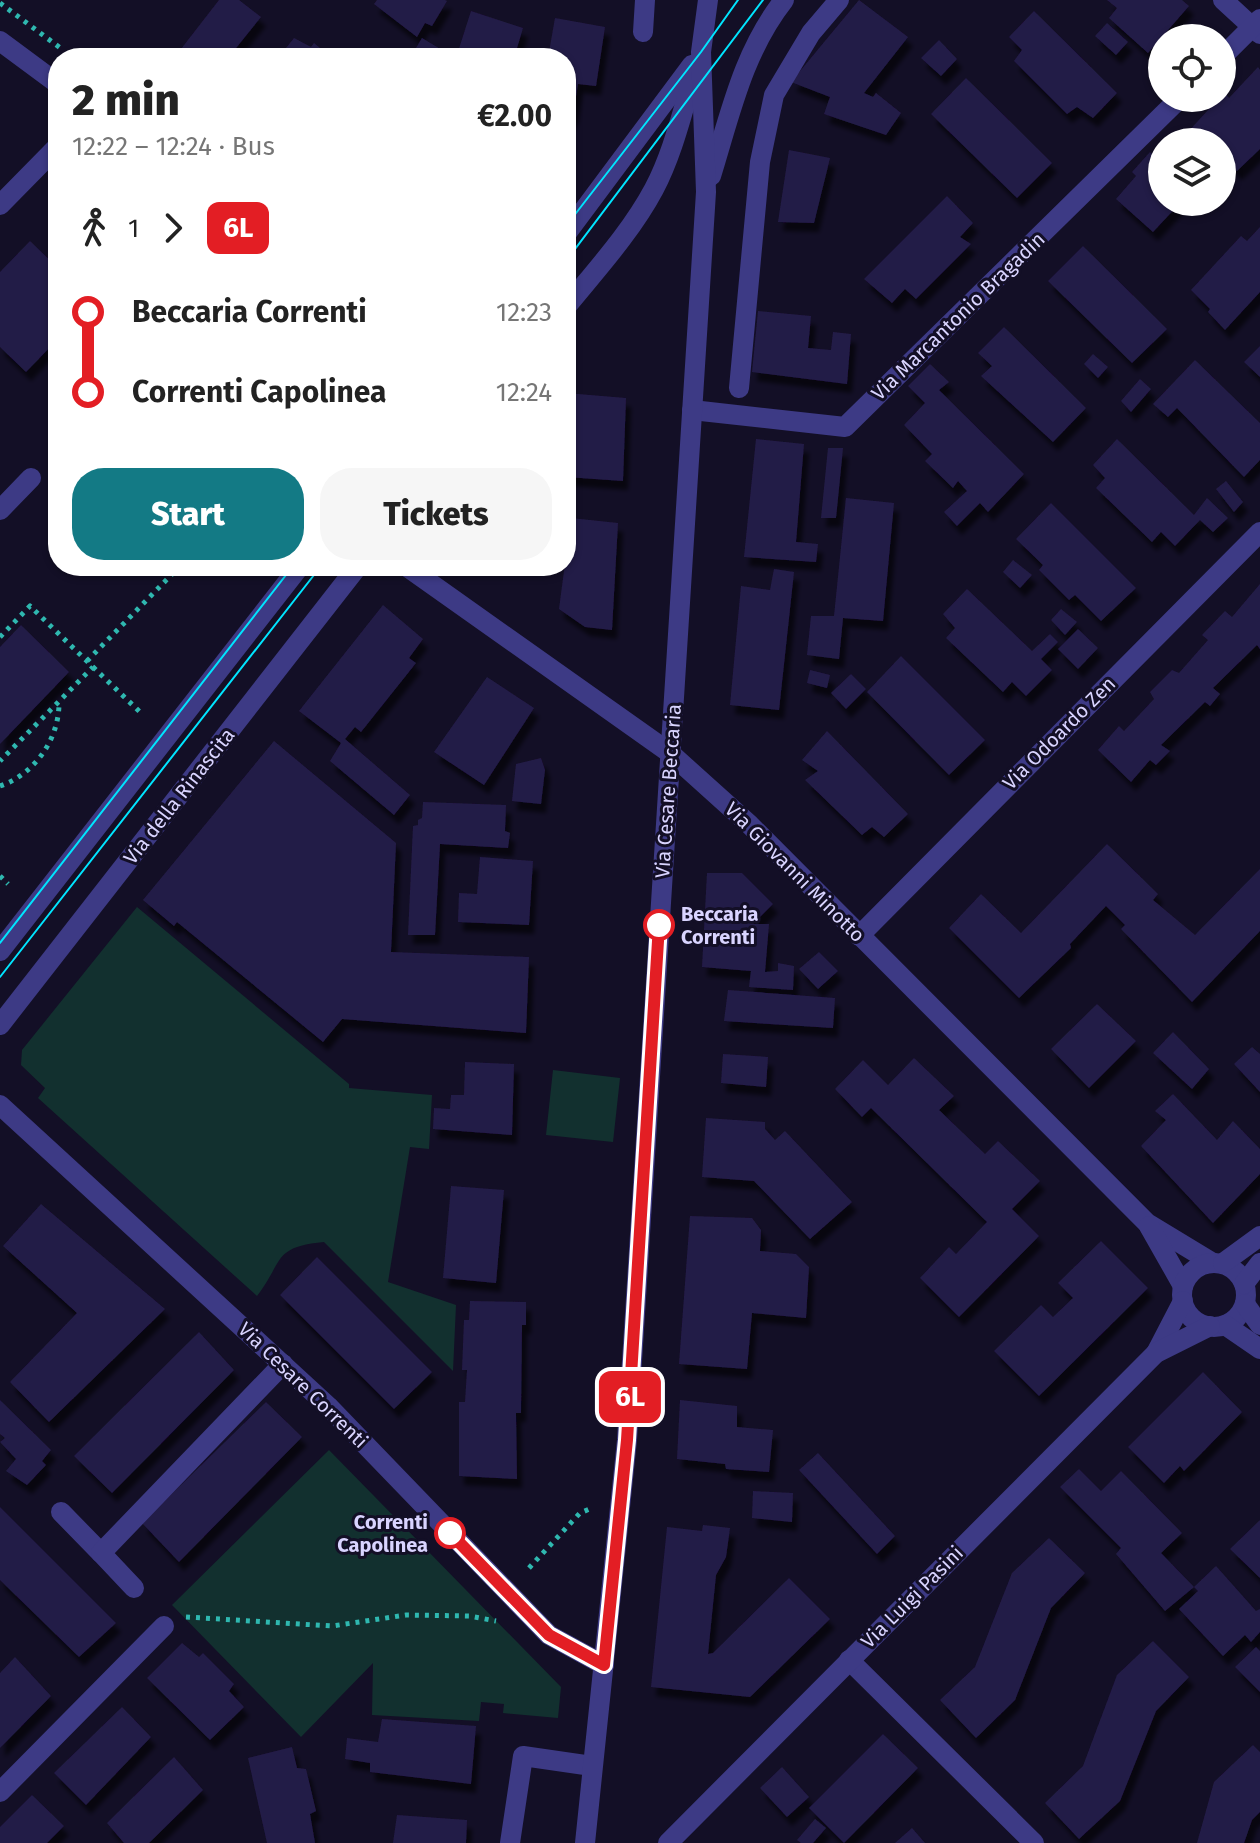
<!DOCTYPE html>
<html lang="en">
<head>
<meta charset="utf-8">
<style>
  :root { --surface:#fff; --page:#f6f6f6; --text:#222; --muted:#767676; --accent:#137a85 }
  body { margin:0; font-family:"Fira Sans",sans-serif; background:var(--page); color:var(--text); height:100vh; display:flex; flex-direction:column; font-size:30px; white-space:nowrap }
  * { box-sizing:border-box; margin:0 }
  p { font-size:26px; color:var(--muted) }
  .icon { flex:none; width:44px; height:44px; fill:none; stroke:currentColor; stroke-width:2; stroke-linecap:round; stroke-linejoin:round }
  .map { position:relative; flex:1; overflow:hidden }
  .sheet { position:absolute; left:48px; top:48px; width:528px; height:528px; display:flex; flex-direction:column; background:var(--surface); border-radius:32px; box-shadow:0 2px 6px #0004 }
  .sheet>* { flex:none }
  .badge { padding:0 16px; border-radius:12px; font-size:28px; line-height:52px }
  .tools { position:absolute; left:1148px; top:24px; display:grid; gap:16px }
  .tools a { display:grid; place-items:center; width:88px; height:88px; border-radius:50%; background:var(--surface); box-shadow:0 2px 6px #0004; font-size:40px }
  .map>.badge { position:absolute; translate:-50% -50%; box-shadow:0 0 0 4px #fff }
  .legs { display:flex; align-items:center; gap:12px; height:88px; padding:0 24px; font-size:26px }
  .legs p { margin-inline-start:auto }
  .headline { display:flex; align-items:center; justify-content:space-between; height:136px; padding:0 24px }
  h1 { font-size:44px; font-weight:800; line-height:60px }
  .primary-button { display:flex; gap:16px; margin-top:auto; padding:16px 24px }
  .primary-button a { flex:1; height:92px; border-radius:32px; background:var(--accent); color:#fff; font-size:32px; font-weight:800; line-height:92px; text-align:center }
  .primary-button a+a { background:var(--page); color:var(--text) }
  ul { padding:0 24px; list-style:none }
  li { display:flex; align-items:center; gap:28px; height:80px; font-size:30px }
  li i { display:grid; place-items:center; width:12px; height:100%; margin:0 10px; background:currentColor }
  li i::after { content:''; width:20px; height:20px; margin:-10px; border:6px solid; border-radius:50%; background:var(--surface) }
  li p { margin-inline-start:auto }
  li:first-child i { background:linear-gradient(#0000 50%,currentColor 0) }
  li:last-child i { background:linear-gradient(currentColor 50%,#0000 0) }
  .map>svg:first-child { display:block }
</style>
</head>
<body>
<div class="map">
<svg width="1260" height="1843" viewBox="0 0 1260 1843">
  <defs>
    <filter id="shadow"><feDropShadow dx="5" dy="9" stdDeviation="2" flood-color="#0009"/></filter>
  </defs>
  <rect width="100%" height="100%" fill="#130f26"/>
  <g fill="#12302f">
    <path d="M137,907L349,1084V1088L432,1095L429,1149L410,1147L388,1282L456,1305L453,1371L324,1242C272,1247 284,1261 257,1296L38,1098L45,1088L21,1065L22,1050Z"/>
    <polygon points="553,1070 620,1078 613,1142 546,1135"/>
    <polygon points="329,1450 561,1687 558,1718 503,1713 504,1704 481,1702 479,1721 372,1715 373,1663 301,1737 172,1605"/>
  </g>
  <g fill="#241b47" filter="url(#shadow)">
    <polygon points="219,0 239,0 261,17 228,58 192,58 181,49"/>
    <polygon points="377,0 445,0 447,1 432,26 425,23 417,37 374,4"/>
    <polygon points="859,0 908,37 864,93 873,97 876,93 901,113 886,135 824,114 830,97 791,82"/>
    <polygon points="1107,0 1182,0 1189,6 1148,53 1109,18 1117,8"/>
    <polygon points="471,11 523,28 514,58 456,58"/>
    <polygon points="1034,11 1117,93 1093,118 1077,107 1067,114 1014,61 1022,50 1009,37"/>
    <polygon points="555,18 605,27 596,86 578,84 573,115 566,125 566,58 548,58"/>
    <polygon points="1107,23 1128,42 1116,55 1095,36"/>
    <polygon points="294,38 311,47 314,43 332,58 278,58"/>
    <polygon points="422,38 447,53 444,58 410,58"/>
    <polygon points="939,40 957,59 941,76 921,58"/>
    <polygon points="1258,67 1260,70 1260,149 1237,171 1222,158 1222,142 1195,142 1187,133 1219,98 1222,98 1224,92 1229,98"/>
    <polygon points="966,78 1052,163 1017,198 931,114"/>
    <polygon points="789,150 830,158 814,223 778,222"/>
    <polygon points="1150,152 1162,163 1162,202 1181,202 1153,232 1116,199 1136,176 1132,172"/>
    <polygon points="947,196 973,223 960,237 971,244 916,299 905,289 892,303 864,279"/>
    <polygon points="1260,227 1260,292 1225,330 1208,312 1210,309 1191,290 1241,236 1247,241"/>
    <polygon points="30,241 58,268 58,339 26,372 0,347 0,272"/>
    <polygon points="1083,246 1167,329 1132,363 1048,281"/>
    <polygon points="758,311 811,316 808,348 831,350 833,332 851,334 847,384 752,372"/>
    <polygon points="1004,327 1086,408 1053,442 981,376 992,366 978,353"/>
    <polygon points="1260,346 1260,377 1244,362"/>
    <polygon points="1093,354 1108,367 1098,378 1084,364"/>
    <polygon points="1195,360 1260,423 1260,460 1244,477 1177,408 1168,417 1153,404"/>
    <polygon points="930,364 949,382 939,390 1024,474 988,512 980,503 957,526 944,512 967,491 958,481 953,488 925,461 932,454 904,425 925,403 908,386"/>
    <polygon points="1140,379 1151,389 1131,412 1121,401"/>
    <polygon points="566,393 626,398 623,481 566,477"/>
    <polygon points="756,439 804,444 796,542 818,544 816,562 744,557"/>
    <polygon points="1117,439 1194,515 1207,498 1228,518 1213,532 1200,520 1175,546 1161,532 1152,542 1096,488 1105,478 1093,465"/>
    <polygon points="828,448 843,448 836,518 821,518"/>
    <polygon points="1226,481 1243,502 1234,512 1216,489"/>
    <polygon points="846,498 894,503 883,621 843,618 839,659 807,655 811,616 834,616"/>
    <polygon points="1051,503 1136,588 1101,621 1075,595 1069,600 1039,570 1043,565 1016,539"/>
    <polygon points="571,518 618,523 612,630 585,627 559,609"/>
    <polygon points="1013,560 1032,575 1020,588 1003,572"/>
    <polygon points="774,569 794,572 779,710 730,705 741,586 770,590"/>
    <polygon points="1260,584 1260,649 1257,645 1213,688 1220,694 1210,706 1205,702 1161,745 1170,751 1156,765 1150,760 1131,782 1098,750 1119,726 1124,731 1154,699 1150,692 1172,670 1179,673 1208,640 1202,635 1225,611 1232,617"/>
    <polygon points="967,589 1032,651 1050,634 1058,642 1041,659 1052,670 1026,696 1012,682 1003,692 946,638 955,628 943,614"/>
    <polygon points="383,605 423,639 409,658 416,663 361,732 355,727 345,739 410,795 394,815 330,761 341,743 299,711"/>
    <polygon points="1061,609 1077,622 1065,635 1051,620"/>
    <polygon points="21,625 69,672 0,744 0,647"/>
    <polygon points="1078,629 1098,648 1078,669 1058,649"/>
    <polygon points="901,656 985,740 949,775 867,692"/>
    <polygon points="810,670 830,675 827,688 807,683"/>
    <polygon points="851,674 866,689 846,709 831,693"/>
    <polygon points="487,677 534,708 484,785 434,752"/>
    <polygon points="827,731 908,814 884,837 872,827 862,835 805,780 818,771 802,760"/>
    <polygon points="274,741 396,843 391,952 529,957 526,1033 342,1019 323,1042 177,922 174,926 143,900"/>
    <polygon points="541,758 545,770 541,804 512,801 516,764"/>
    <polygon points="423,802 506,805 505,831 510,833 508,848 440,844 435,935 408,935 413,826 418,825 418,820 422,818"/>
    <polygon points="1107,844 1158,894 1153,900 1195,935 1260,869 1260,931 1192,1002 1121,929 1125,925 1106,906 1070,944 1071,948 1019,998 949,928 981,894 1021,933"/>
    <polygon points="480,857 533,861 529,925 458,922 459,893 477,894"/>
    <polygon points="707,873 742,873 773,904 753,924 769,924 765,972 778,971 778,963 794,966 793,990 749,987 751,971 702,967"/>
    <polygon points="819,952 838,971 818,989 799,969"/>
    <polygon points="728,990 835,998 833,1028 724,1021"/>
    <polygon points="1097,1004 1136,1041 1089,1088 1051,1049"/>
    <polygon points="1173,1032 1209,1069 1192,1089 1153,1053"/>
    <polygon points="1252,1047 1260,1054 1260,1092 1234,1064"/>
    <polygon points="723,1054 768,1057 766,1087 721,1083"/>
    <polygon points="914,1058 954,1096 939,1110 985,1154 998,1141 1040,1181 1012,1209 1039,1236 959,1317 920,1278 949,1247 956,1254 987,1222 871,1108 862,1117 835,1089 863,1060 888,1085"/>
    <polygon points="465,1062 514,1064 512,1135 433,1129 434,1108 450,1109 451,1095 464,1095"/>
    <polygon points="1173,1094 1217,1140 1233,1121 1260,1149 1260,1174 1213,1223 1141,1146 1166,1120 1155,1111"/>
    <polygon points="706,1118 765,1122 765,1129 775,1140 785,1131 852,1202 810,1239 754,1181 702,1177"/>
    <polygon points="451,1186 504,1190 496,1283 443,1278"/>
    <polygon points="41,1204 165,1309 49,1422 10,1382 77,1313 3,1246"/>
    <polygon points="690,1216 752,1218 761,1230 760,1251 796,1254 809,1267 806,1318 752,1313 747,1369 679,1364"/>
    <polygon points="1101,1241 1148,1288 1039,1396 994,1351 1041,1305 1053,1317 1073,1298 1058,1283"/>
    <polygon points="317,1257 432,1372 394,1409 280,1295"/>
    <polygon points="470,1301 526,1302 526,1325 522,1325 521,1413 516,1413 517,1479 459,1476 459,1402 465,1402 467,1370 462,1370 464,1320 469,1320"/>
    <polygon points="199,1332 234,1370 112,1493 74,1456"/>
    <polygon points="1203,1372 1242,1412 1184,1471 1180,1466 1164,1483 1128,1447"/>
    <polygon points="0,1400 51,1450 42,1461 46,1465 27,1485 6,1471 16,1459 0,1442 5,1438 0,1434"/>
    <polygon points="680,1400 737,1406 737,1427 773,1430 769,1472 726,1469 725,1464 677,1459"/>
    <polygon points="266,1402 302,1437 179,1562 142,1523"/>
    <polygon points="818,1453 895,1536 877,1554 799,1470"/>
    <polygon points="1079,1469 1101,1491 1121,1471 1182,1533 1161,1553 1194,1587 1165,1611 1116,1554 1121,1548 1060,1487"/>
    <polygon points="753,1491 793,1493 792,1522 752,1518"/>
    <polygon points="0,1507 116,1623 79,1657 0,1580"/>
    <polygon points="1260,1520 1260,1578 1230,1549"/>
    <polygon points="703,1525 730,1528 726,1557 716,1575 708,1654 713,1653 789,1578 830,1619 750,1697 651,1687 667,1527 702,1531"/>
    <polygon points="1049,1538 1085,1573 1051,1608 1015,1700 976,1738 940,1700 975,1667 1012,1573"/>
    <polygon points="1216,1566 1256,1611 1260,1609 1260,1632 1251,1642 1245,1635 1223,1656 1179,1609 1198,1591 1194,1587"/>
    <polygon points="1153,1641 1189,1677 1156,1711 1120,1801 1079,1839 1045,1803 1083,1766 1117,1675"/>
    <polygon points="182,1643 199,1657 203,1653 234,1684 229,1691 244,1707 210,1740 147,1678"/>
    <polygon points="1256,1647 1260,1651 1260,1692 1235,1667"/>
    <polygon points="15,1657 51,1696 0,1748 0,1673"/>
    <polygon points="122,1707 151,1737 86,1805 54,1773"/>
    <polygon points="382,1719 476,1726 471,1784 370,1772 370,1763 345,1759 347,1738 378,1742"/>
    <polygon points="883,1734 918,1768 844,1843 809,1808"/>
    <polygon points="1253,1745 1260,1752 1260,1812 1252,1820 1244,1843 1197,1843 1214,1782"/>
    <polygon points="292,1747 297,1768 306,1769 316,1811 310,1814 315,1843 267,1843 248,1758"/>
    <polygon points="174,1757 203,1790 149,1843 124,1843 107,1823"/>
    <polygon points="782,1767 809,1797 787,1817 760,1788"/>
    <polygon points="32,1795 64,1826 47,1843 0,1843 0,1827"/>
    <polygon points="397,1815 467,1820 466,1843 393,1843"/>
    <polygon points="815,1819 826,1828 813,1843 801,1843 797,1840"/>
    <polygon points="912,1828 925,1843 895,1843"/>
  </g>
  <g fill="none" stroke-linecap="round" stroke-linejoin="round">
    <g stroke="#2fb8b0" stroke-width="5" stroke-dasharray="4 6" stroke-linecap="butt">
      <polyline points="0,3 63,50"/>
      <polyline points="0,637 30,606 93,667 0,761"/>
      <polyline points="87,661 180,566"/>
      <polyline points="93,667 141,713"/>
      <path d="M0,786C35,774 59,739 59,703"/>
      <polyline points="0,876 8,884"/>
      <polyline points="529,1568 580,1513 592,1508"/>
      <polyline points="186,1617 332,1626 406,1615 469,1616 496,1621"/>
    </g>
    <g stroke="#3d3a85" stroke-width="20">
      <polyline points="1223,0 1260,34"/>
      <polyline points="643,32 645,0"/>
      <polyline points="0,41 58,84"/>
      <polyline points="1222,57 1260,19"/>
      <path d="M711,176C730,115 743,52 784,0"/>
      <polyline points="0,205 58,146"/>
      <polyline points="566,234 692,65"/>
      <path d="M566,307C597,269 631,232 654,189C674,151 683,108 696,67"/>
      <polyline points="739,388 760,162 774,95 811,33 839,0"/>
      <polyline points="692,410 845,427 1180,98"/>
      <polyline points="0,510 31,478"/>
      <polyline points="406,566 670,753 750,825 1147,1223 1213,1263"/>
      <polyline points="859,936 1260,532"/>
      <polyline points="0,951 300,566"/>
      <polyline points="0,1025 358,566"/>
      <polyline points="0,1105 328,1406 549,1635 604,1665"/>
      <polyline points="1149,1226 1183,1286"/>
      <circle cx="1214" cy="1295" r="32"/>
      <polyline points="1223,1263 1260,1236"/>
      <polyline points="1244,1284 1260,1263"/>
      <polyline points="1245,1304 1260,1325"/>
      <polyline points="1225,1325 1260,1349"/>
      <polyline points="1156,1353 1183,1301"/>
      <polyline points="61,1512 101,1553"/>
      <polyline points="134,1588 101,1553 283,1364"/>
      <polyline points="849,1660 1034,1843"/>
      <polyline points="0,1792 164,1626"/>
      <polyline points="510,1843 523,1756 592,1766"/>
      <polyline points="585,1843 627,1440 706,192 701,52 708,0"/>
      <polyline points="668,1843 1156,1353 1210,1326"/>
    </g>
    <g stroke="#00e5ff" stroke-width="2">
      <polyline points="566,226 701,52 738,0"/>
      <polyline points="566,261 763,0"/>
      <polyline points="0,943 293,566"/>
      <polyline points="0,977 321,566"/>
    </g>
  </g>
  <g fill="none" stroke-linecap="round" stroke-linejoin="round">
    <g stroke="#fff" stroke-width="18">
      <polyline id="line-1" points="450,1533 549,1635 604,1665 627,1440 659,925"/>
    </g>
    <use href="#line-1" stroke="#e31e24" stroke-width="12"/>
  </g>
  <g fill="#fff" stroke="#e31e24" stroke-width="4">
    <circle cx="659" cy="925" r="14"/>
    <circle cx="450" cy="1533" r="14"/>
  </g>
  <g text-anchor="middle" stroke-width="6" stroke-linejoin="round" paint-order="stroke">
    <g font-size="20" fill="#d9d4ff" stroke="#130f26">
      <text transform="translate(958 316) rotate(-44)" y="7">Via Marcantonio Bragadin</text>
      <text transform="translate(1059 733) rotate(-45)" y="7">Via Odoardo Zen</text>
      <text transform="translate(668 791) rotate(-86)" y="7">Via Cesare Beccaria</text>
      <text transform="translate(179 796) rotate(-52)" y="7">Via della Rinascita</text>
      <text transform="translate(795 872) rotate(45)" y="7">Via Giovanni Minotto</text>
      <text transform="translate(303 1385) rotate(44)" y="7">Via Cesare Correnti</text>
      <text transform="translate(912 1597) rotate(-45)" y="7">Via Luigi Pasini</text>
    </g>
    <g font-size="20" font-weight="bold" fill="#d9d4ff" stroke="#130f26" text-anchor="start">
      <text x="681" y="921">Beccaria<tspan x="681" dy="23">Correnti</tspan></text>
      <text x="428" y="1529" text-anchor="end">Correnti<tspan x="428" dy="23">Capolinea</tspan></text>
    </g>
  </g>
</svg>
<div class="tools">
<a><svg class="icon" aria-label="locate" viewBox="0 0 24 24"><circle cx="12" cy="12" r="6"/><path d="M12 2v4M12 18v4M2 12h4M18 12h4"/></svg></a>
<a><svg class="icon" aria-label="layers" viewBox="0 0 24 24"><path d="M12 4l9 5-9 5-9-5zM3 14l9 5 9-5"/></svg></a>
</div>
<b class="badge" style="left:630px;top:1397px;background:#e31e24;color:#fff">6L</b>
<section class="sheet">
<div class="headline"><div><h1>2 min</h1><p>12:22 – 12:24 · Bus</p></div><b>€2.00</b></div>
<div class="legs"><svg class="icon" aria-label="walk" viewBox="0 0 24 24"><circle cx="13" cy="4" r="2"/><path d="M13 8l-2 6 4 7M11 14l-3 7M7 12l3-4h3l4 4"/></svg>1<svg class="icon" aria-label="forward" viewBox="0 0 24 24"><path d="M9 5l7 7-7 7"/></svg><b class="badge" style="background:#e31e24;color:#fff">6L</b></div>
<ul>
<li><i style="color:#e31e24"></i><b>Beccaria Correnti</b><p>12:23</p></li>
<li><i style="color:#e31e24"></i><b>Correnti Capolinea</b><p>12:24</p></li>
</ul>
<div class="primary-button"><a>Start</a><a>Tickets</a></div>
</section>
</div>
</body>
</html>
